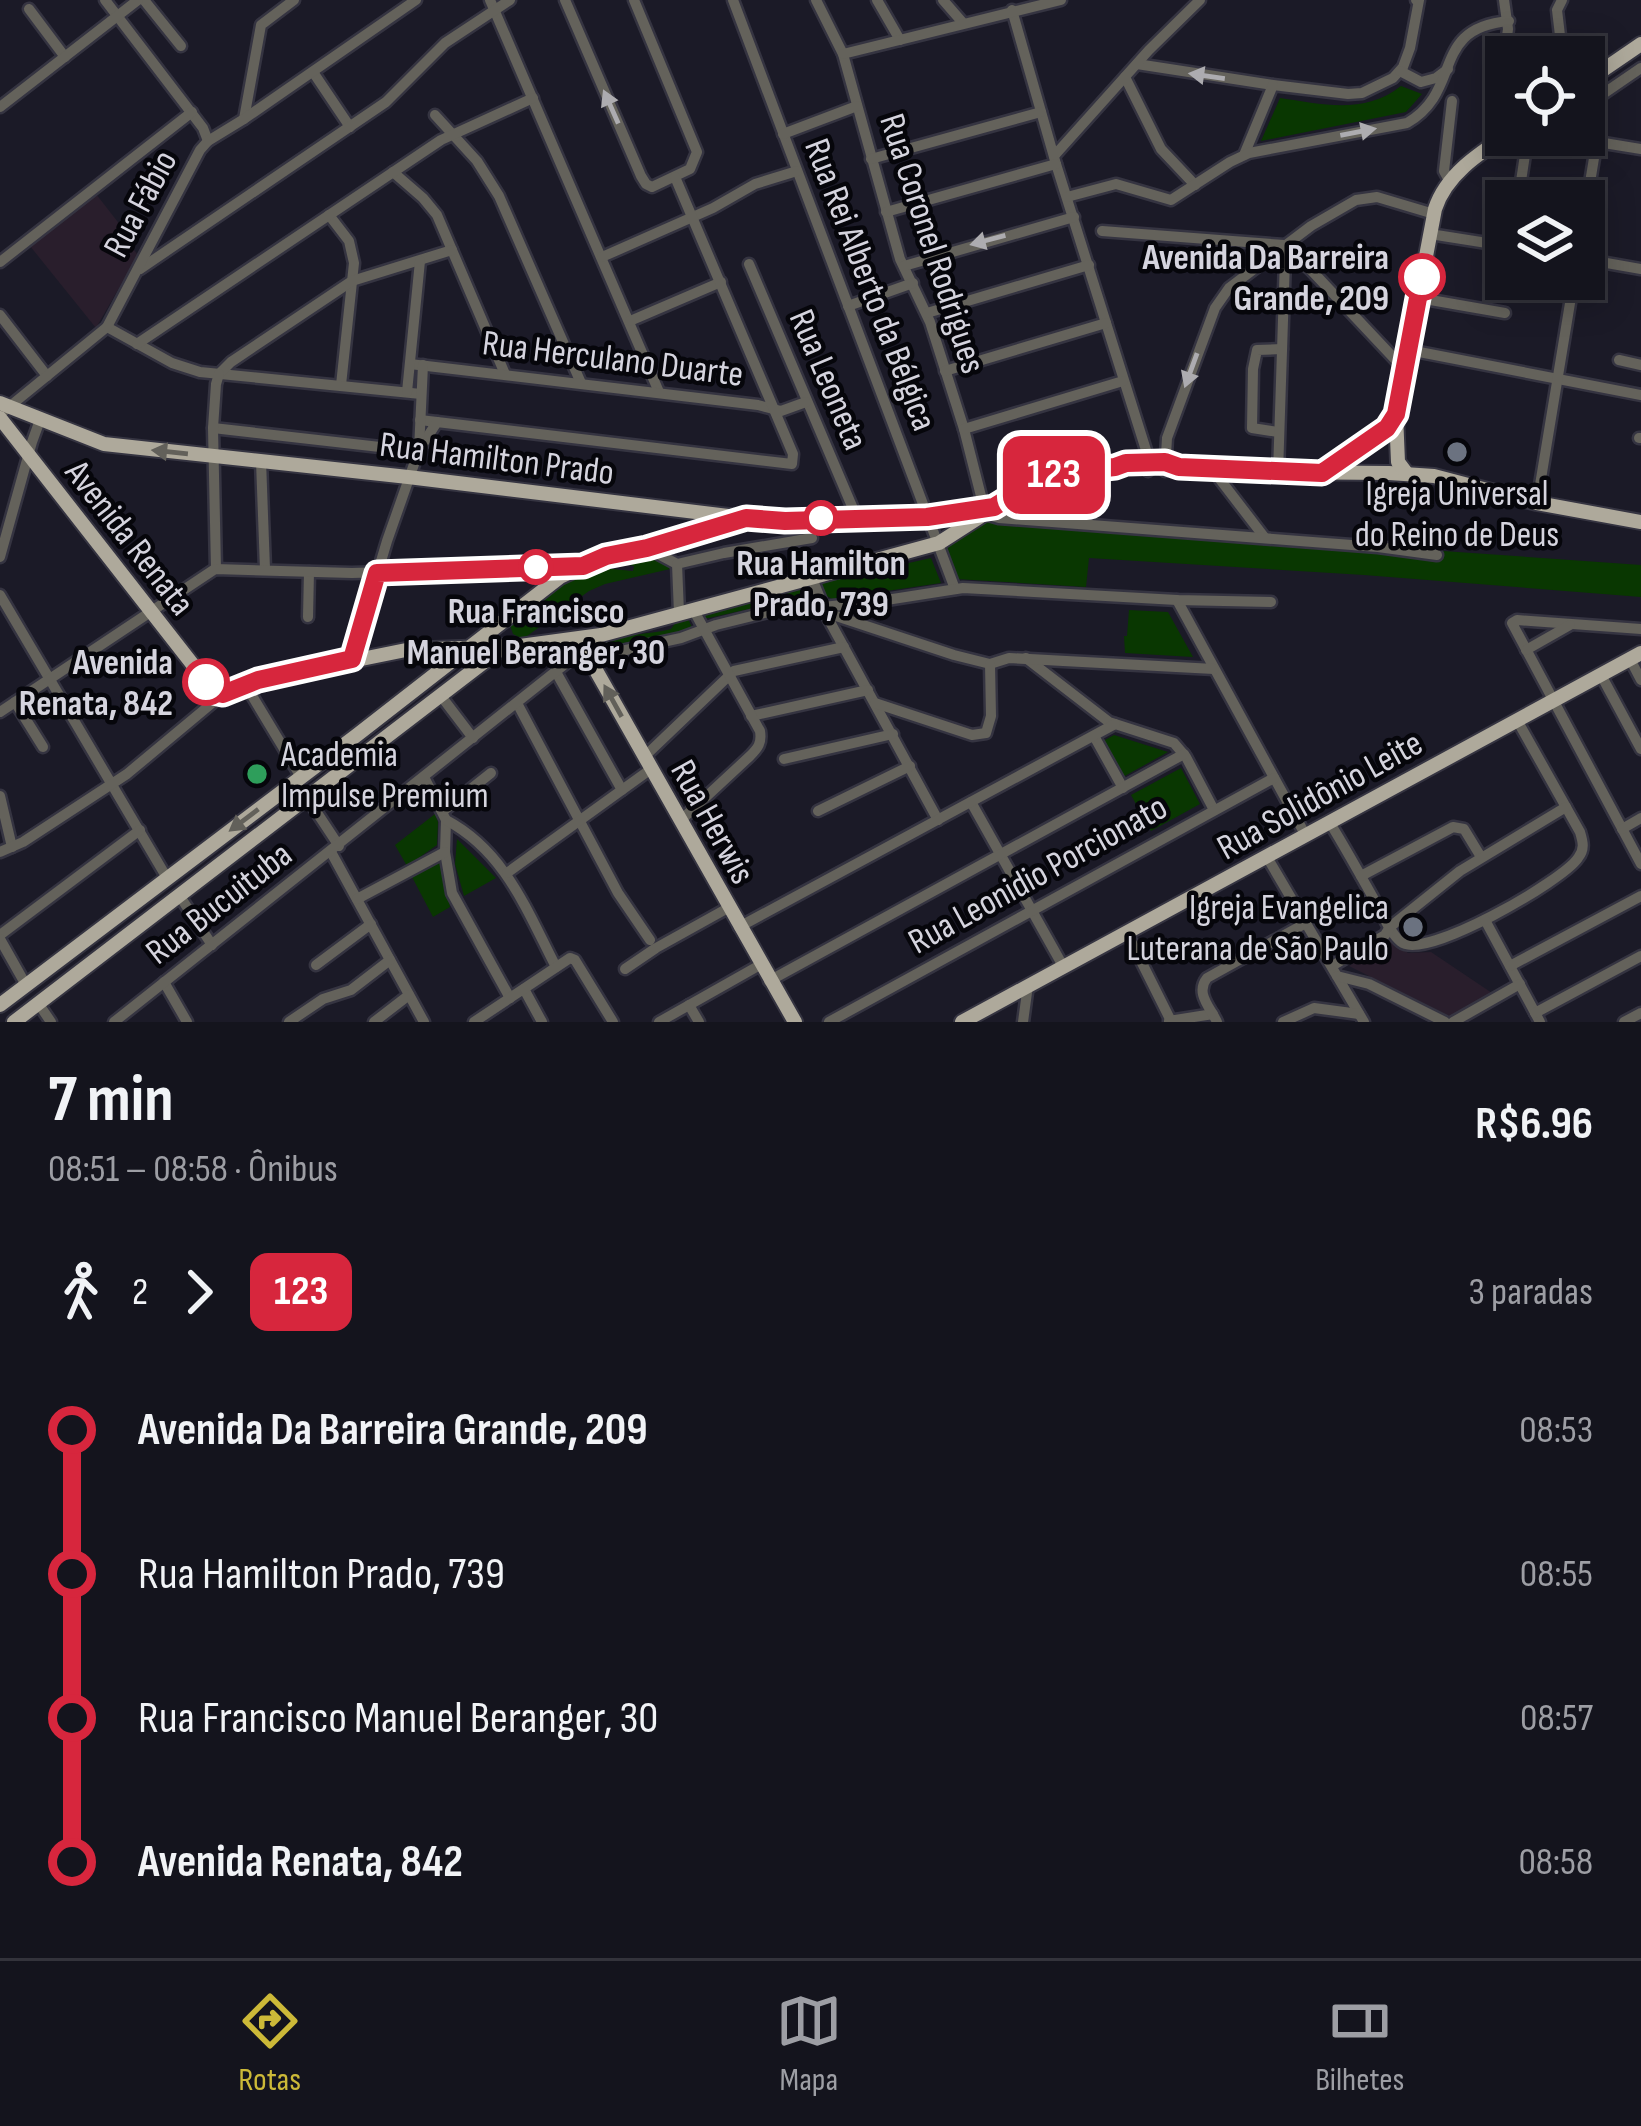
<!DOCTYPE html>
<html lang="pt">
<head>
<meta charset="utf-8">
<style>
  :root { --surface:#14141d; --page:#21212a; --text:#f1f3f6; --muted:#9d9ea4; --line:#33333b; --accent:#ccb938 }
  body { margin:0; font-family:"Sofia Sans Condensed",sans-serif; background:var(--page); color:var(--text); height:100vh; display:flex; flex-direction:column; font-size:45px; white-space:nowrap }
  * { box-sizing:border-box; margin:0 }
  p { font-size:39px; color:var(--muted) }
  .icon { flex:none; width:66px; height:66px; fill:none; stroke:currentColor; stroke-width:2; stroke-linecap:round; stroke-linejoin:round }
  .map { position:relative; height:1022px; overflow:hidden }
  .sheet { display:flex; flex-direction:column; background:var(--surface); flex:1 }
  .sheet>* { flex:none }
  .badge { padding:0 24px; border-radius:18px; font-size:42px; line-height:78px }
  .buttons { position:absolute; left:1485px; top:36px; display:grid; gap:24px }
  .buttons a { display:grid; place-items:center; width:120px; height:120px; border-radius:0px; background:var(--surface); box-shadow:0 6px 30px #0003,0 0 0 3px var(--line); font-size:60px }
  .map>.badge { position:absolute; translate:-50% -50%; box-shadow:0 0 0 6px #fff }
  .legs { display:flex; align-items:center; gap:18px; height:132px; padding:0 48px; font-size:39px }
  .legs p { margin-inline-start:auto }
  .head { display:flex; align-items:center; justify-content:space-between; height:204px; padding:0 48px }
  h1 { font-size:66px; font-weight:700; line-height:90px }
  ul { padding:0 48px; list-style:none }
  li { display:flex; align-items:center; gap:42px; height:144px; font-size:45px }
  li i { display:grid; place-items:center; width:18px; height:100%; margin:0 15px; background:currentColor }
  li i::after { content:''; width:30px; height:30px; margin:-15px; border:9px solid; border-radius:50%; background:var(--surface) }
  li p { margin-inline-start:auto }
  li:first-child i { background:linear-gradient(#0000 50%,currentColor 0) }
  li:last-child i { background:linear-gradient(currentColor 50%,#0000 0) }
  .menu { display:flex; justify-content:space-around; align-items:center; height:168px; border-top:3px solid var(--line); background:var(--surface); font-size:33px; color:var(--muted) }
  .menu a { display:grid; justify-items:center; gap:6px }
  .menu .active { color:var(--accent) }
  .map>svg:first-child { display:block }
</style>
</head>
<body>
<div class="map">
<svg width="1641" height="1022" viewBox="0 0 1641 1022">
  <rect width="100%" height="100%" fill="#1b1a27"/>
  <g fill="#291e2c">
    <polygon points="96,194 121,226 118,230 138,255 96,328 30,246"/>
    <polygon points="1391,939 1408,953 1431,952 1492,993 1451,1017 1349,966"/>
  </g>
  <g fill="#093701">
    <path d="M1401,86L1422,94L1406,112L1261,141L1280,98C1321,104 1365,115 1401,86Z"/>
    <polygon points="981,521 1441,559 1443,551 1641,565 1641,597 1364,575 1089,558 1086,587 956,579 945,548 948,542"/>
    <path d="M645,552L666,563L670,569L605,584L589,591L523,639L513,634L510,625C521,605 561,579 582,571C596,566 618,570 633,571L634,566L624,564V561Z"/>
    <polygon points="931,558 941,583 832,599 823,594 820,583"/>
    <polygon points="802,586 805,596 709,618 705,618 704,614"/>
    <polygon points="1129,610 1168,612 1193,657 1125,653 1124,636 1127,636"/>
    <path d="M688,619L693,629L593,649C616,632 645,636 671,629L676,622Z"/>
    <polygon points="1114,735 1168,752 1123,777 1103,741"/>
    <polygon points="1181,768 1200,804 1151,831 1131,795"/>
    <polygon points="435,814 438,822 437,845 407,866 395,845"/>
    <polygon points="457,839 496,878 464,896 455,864"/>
    <polygon points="436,859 440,861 450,907 433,917 411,875"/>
  </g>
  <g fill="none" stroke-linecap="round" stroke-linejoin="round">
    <g stroke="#353441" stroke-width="15">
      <g id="minor">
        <polyline points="105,0 203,128 208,141"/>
        <polyline points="144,0 181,46"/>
        <polyline points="490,0 659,392"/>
        <polyline points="565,0 641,176 646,184 652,187 690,169 697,152 634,0"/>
        <polyline points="733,0 955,589"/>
        <polyline points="816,0 843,54 900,259 930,322 964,429 982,500 982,510"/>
        <polyline points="877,0 900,40"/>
        <polyline points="943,0 963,23"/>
        <polyline points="29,9 65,57"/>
        <polyline points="1012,10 1056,164 1146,450 1148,471"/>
        <polyline points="843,54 1061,0"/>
        <polyline points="1544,57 1561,44 1557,10 1562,0"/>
        <polyline points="1137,64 1273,85 1348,94 1362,93 1393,78 1403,67 1410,48 1419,0 1416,0"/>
        <polyline points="1400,71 1421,82 1436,78 1448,69"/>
        <polyline points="313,72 350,127"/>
        <polyline points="1125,77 1161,149 1195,185"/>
        <polyline points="0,107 138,0"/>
        <polyline points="1584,107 1641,68"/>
        <polyline points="435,115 477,161 499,196 581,383"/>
        <polyline points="244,119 261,25 294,0"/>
        <polyline points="1584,129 1604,143 1641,149"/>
        <polyline points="783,134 857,106"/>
        <polyline points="1492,145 1508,29 1504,0"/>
        <polyline points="1244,155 1273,85"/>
        <polyline points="1054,156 1149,50 1200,0"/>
        <polyline points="871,159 1041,112"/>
        <polyline points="393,172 423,198 437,215 505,374"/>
        <polyline points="1450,182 1444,171 1452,101"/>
        <path d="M1067,197L1116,184L1171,200L1230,162L1249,153L1407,123C1464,90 1429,28 1509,21"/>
        <polyline points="1518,201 1528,135"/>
        <polyline points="886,212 1056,164"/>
        <polyline points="329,215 349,241 354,263 341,385"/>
        <polyline points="1584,219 1597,140"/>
        <polyline points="1102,231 1284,245 1312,271 1406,371"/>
        <polyline points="1430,234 1506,246"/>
        <polyline points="602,257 713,208 755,184 797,171"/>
        <polyline points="1584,259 1641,269"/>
        <polyline points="0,262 192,112"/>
        <polyline points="749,264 857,518"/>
        <polyline points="904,266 1074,217"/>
        <polyline points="140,269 386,102 445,43 510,0"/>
        <polyline points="1419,298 1505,313"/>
        <polyline points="848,306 913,283"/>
        <polyline points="927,313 1089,265"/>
        <polyline points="0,315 47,376"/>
        <polyline points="630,321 721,282"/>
        <polyline points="107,327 172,363 200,372 421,394"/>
        <polyline points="137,344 441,140 533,98"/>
        <polyline points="1409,350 1641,395"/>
        <polyline points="1619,360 1641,365"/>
        <polyline points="410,364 758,405 781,411 806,402"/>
        <polyline points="945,371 1106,323"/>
        <polyline points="219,374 231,362 352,281 452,250"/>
        <polyline points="407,392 420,261"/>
        <polyline points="4,411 107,327 200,150 208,141 244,119 416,0"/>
        <polyline points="420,420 792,464 793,454 675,177"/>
        <polyline points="213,428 380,447 416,457"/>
        <polyline points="964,429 1123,381"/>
        <polyline points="1278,432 1252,428 1253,369 1257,350 1282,349"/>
        <polyline points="1639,438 1641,438"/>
        <polyline points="419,450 437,422"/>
        <polyline points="261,461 265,569"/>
        <polyline points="1212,469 1265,538"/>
        <polyline points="1165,471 1167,438 1215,308 1229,288 1311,226 1356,200 1377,197 1434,214"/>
        <polyline points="1278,473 1285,259 1290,250"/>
        <polyline points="1537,503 1574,279"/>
        <polyline points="985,514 999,518 1378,547 1437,555"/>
        <polyline points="647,548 677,564"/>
        <polyline points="0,557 32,442 40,420"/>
        <polyline points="677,564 724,553 812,538"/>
        <polyline points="677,564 679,613"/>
        <polyline points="216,569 213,428 216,384 219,374"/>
        <polyline points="811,576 829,620 938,820"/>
        <polyline points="0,595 167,878"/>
        <polyline points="1177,600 1306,836"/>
        <polyline points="823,607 880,601 963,588 1177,600 1271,602"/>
        <polyline points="827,613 954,655 990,664"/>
        <polyline points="308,617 309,572"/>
        <polyline points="1641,629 1517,620 1512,623 1641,864"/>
        <polyline points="1526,650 1570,625"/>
        <polyline points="589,658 681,638 716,625 820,599"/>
        <polyline points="1026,658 1109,722 1174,743 1186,757 1214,810"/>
        <polyline points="352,659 387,541 419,450 423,365"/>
        <polyline points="1630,659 1641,680"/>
        <polyline points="990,664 1009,658 1214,669"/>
        <polyline points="556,672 622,790"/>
        <polyline points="1601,675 1641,749"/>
        <polyline points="245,684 301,777"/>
        <polyline points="441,696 473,738"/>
        <polyline points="15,702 43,747"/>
        <polyline points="517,703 618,893 650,940"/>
        <polyline points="875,703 972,735 986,733 991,716 990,664"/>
        <polyline points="0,712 215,569 352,573 580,566"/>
        <polyline points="751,716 868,690"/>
        <polyline points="1094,736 1123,788"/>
        <polyline points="644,757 734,671 844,647"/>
        <polyline points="784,759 893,734"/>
        <polyline points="424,777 446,820 445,852 452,893 510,998"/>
        <polyline points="0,796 12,847"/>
        <polyline points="308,799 339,846"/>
        <polyline points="971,802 1063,966"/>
        <polyline points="443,811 491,773"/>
        <polyline points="818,811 910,766"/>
        <path d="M446,820C505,851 527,911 556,967"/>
        <path d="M680,821L750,756C758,748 762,743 760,731L693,609"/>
        <path d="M1330,823C1346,849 1361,876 1376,903C1383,915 1390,933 1401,942C1424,961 1563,881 1578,858C1585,849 1583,842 1580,832L1517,720"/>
        <polyline points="1622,829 1641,818"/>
        <polyline points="0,852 23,842 127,774 223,694"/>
        <polyline points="331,852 424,1022"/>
        <polyline points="1267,857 1364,1022"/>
        <polyline points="507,873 651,769"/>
        <polyline points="1361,876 1453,827 1464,829 1481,857"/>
        <polyline points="179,895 212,945"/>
        <polyline points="357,899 445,852"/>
        <polyline points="1485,920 1540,1022"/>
        <polyline points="739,927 1115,724"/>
        <polyline points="1127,933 1171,1021"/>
        <polyline points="0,935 140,830"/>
        <polyline points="0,939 26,985"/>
        <polyline points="316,965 371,924"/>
        <polyline points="1332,966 1385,935 1390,927 1460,871 1566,807"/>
        <polyline points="1510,966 1641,896"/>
        <polyline points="625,969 656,948 728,908"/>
        <polyline points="1337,976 1369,984 1445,1022"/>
        <polyline points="769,981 1184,754"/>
        <polyline points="164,982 187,1022"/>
        <polyline points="524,989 542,1022"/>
        <polyline points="38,1003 51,1022"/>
        <polyline points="689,1005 699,1022"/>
        <polyline points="1535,1013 1641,956"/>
        <polyline points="1169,1021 1213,1014"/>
        <polyline points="114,1022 584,649"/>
        <polyline points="289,1022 323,999 351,990 390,960"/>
        <polyline points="374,1022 409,995"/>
        <polyline points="474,1022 570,958 575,960 613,1022"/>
        <polyline points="659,1022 760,965"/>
        <polyline points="829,1022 1274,778"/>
        <polyline points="1023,1022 1028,985"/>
        <path d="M1217,1022C1210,1007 1195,993 1207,978L1306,923"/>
        <polyline points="1283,1022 1314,1008 1359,1014"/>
        <polyline points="1453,1022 1520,984"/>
        <polyline points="1624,1022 1641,1013"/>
      </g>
    </g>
    <g stroke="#353441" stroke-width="18">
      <g id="major">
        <polyline points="1584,83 1641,44"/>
        <polyline points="0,403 104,444 408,477 745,518 785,521 912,518 990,508"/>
        <polyline points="0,418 211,688 223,694 258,680 406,650 520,646 601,635 939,543 1031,484 1050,476 1068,472 1115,467 1126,463 1165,462 1179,467"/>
        <polyline points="1172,469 1179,467 1261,472 1389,473 1434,476 1537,503 1641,522"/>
        <polyline points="1322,473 1387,428 1396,414"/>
        <path d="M1407,474L1398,462L1396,414L1435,209C1446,175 1478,154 1507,135"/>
        <polyline points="575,639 589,658 795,1022"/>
        <polyline points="0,1005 357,735 560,577 606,556 647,548 741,520"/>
        <polyline points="14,1022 505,646"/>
        <polyline points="962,1022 1641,653"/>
      </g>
    </g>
    <use href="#minor" stroke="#64625b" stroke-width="10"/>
    <use href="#major" stroke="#aea99b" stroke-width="14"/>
  </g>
  <defs><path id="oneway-solid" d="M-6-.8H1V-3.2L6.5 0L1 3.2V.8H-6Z" transform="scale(3)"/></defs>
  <g fill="#adacb0">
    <use href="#oneway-solid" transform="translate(1207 76) rotate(-172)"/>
    <use href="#oneway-solid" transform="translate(611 107) rotate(-114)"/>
    <use href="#oneway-solid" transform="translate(1358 132) rotate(-11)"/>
    <use href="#oneway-solid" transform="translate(988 240) rotate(165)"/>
    <use href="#oneway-solid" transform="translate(1191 370) rotate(110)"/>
  </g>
  <g fill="#62605a">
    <use href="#oneway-solid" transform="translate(170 452) rotate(-174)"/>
    <use href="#oneway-solid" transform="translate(613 701) rotate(-119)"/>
    <use href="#oneway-solid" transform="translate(244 820) rotate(143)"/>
  </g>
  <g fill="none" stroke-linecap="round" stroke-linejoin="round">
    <g stroke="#fff" stroke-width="27">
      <polyline id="line-1" points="206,682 214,692 223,694 258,680 352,659 377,573 583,566 606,556 647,548 746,518 785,521 927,517 994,507 1031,484 1068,472 1115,467 1126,463 1165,462 1179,467 1322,473 1387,428 1396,414 1422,277"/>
    </g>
    <use href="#line-1" stroke="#d7263d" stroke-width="18"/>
  </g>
  <g fill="#fff" stroke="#d7263d" stroke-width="6">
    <circle cx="1422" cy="277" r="21"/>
    <circle cx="821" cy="518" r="15"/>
    <circle cx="536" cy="567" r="15"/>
    <circle cx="206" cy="682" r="21"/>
  </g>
  <g fill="#6b7280" stroke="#06060b" stroke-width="4.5">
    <circle cx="1457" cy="452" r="12"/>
    <circle cx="1413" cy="927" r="12"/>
  </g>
  <circle fill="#2e9e5b" stroke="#06060b" stroke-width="4.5" cx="257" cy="774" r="12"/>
  <g text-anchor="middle" stroke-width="9" stroke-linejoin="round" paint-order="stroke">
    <g font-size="36" fill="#d5d4de" stroke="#06060b">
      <text transform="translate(139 203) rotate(-62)" y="13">Rua Fábio</text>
      <text transform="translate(934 243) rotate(72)" y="13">Rua Coronel Rodrigues</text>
      <text transform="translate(872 284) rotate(69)" y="13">Rua Rei Alberto da Bélgica</text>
      <text transform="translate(613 357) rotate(7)" y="13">Rua Herculano Duarte</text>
      <text transform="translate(830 379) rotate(67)" y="13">Rua Leoneta</text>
      <text transform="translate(497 457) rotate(7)" y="13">Rua Hamilton Prado</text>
      <text transform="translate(131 537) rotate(52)" y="13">Avenida Renata</text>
      <text transform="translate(1319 794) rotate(-29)" y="13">Rua Solidônio Leite</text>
      <text transform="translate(714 821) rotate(61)" y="13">Rua Herwis</text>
      <text transform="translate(1037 873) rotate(-29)" y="13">Rua Leonidio Porcionato</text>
      <text transform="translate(218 902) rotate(-38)" y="13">Rua Bucuituba</text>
    </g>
    <g font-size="36" font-weight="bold" fill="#d5d4de" stroke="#06060b" text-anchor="end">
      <text x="1389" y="269">Avenida Da Barreira<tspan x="1389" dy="41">Grande, 209</tspan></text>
      <text x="821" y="575" text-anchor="middle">Rua Hamilton<tspan x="821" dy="41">Prado, 739</tspan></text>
      <text x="536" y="623" text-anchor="middle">Rua Francisco<tspan x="536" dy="41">Manuel Beranger, 30</tspan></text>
      <text x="173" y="674">Avenida<tspan x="173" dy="41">Renata, 842</tspan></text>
    </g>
    <g font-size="36" fill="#d5d4de" stroke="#06060b">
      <text x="1457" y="505">Igreja Universal<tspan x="1457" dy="41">do Reino de Deus</tspan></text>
      <text x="281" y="766" text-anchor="start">Academia<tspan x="281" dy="41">Impulse Premium</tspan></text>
      <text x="1389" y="919" text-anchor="end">Igreja Evangelica<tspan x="1389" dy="41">Luterana de São Paulo</tspan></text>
    </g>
  </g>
</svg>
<div class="buttons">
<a><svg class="icon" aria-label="locate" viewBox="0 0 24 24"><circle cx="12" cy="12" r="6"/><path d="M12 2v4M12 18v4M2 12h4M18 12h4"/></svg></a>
<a><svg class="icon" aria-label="layers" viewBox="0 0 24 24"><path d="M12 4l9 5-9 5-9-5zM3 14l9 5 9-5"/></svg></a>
</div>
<b class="badge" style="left:1054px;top:475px;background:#d7263d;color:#fff">123</b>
</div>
<section class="sheet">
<div class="head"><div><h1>7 min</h1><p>08:51 – 08:58 · Ônibus</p></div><b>R$6.96</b></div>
<div class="legs"><svg class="icon" aria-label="walk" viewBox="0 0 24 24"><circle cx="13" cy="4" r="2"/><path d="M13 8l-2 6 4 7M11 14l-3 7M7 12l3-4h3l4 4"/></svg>2<svg class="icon" aria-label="forward" viewBox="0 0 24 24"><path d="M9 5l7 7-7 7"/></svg><b class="badge" style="background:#d7263d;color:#fff">123</b><p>3 paradas</p></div>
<ul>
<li><i style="color:#d7263d"></i><b>Avenida Da Barreira Grande, 209</b><p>08:53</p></li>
<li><i style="color:#d7263d"></i><span>Rua Hamilton Prado, 739</span><p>08:55</p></li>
<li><i style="color:#d7263d"></i><span>Rua Francisco Manuel Beranger, 30</span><p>08:57</p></li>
<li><i style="color:#d7263d"></i><b>Avenida Renata, 842</b><p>08:58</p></li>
</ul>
</section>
<nav class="menu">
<a class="active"><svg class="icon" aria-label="directions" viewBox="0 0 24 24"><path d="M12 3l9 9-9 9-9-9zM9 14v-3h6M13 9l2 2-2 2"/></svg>Rotas</a>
<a><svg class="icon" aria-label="map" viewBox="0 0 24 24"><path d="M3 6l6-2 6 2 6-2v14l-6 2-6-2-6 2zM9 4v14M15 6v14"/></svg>Mapa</a>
<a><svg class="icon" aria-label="tickets" viewBox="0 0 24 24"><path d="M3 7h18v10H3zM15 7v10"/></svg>Bilhetes</a>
</nav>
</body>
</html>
